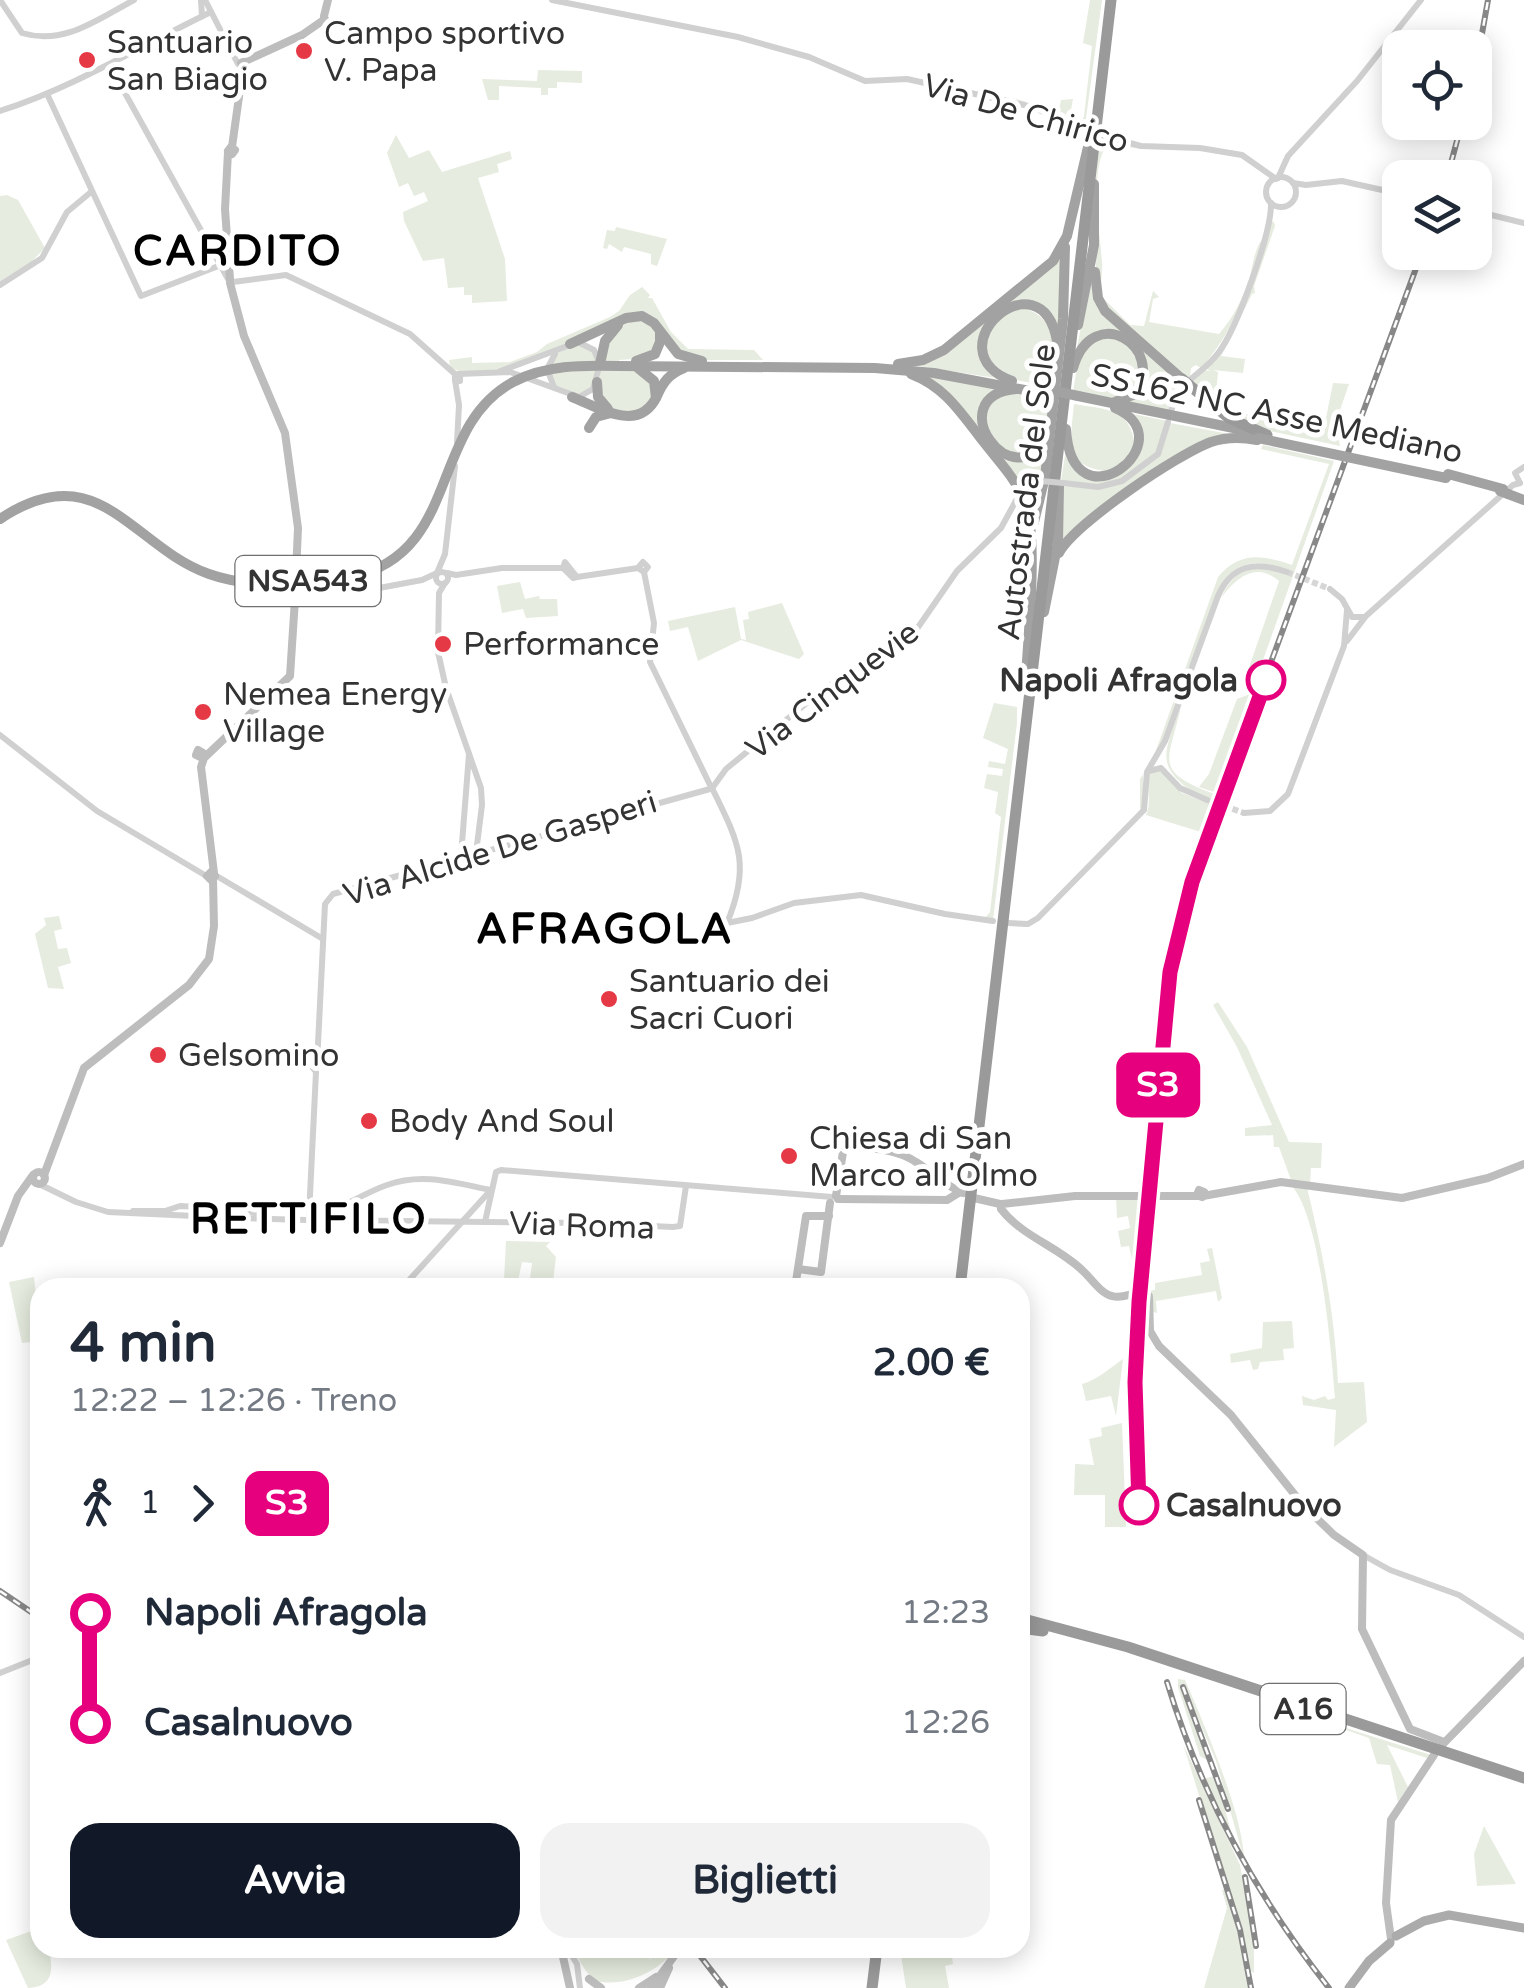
<!DOCTYPE html>
<html lang="it">
<head>
<meta charset="utf-8">
<style>
  :root { --surface:#fff; --page:#f2f2f3; --text:#1f2937; --muted:#747a83; --accent:#111827 }
  body { margin:0; font-family:"Varela Round",sans-serif; background:var(--page); color:var(--text); height:100vh; display:flex; flex-direction:column; font-size:38px; white-space:nowrap }
  * { box-sizing:border-box; margin:0 }
  p { font-size:32px; color:var(--muted) }
  .icon { flex:none; width:55px; height:55px; fill:none; stroke:currentColor; stroke-width:2; stroke-linecap:round; stroke-linejoin:round }
  .map { position:relative; flex:1; overflow:hidden }
  .panel { position:absolute; left:30px; top:1278px; width:1000px; height:680px; display:flex; flex-direction:column; background:var(--surface); border-radius:30px; box-shadow:0 5px 25px #0003 }
  .panel>* { flex:none }
  .badge { padding:0 20px; border-radius:15px; font-size:35px; line-height:65px }
  .buttons { position:absolute; left:1382px; top:30px; display:grid; gap:20px }
  .buttons a { display:grid; place-items:center; width:110px; height:110px; border-radius:20px; background:var(--surface); box-shadow:0 5px 25px #0003; font-size:50px }
  .map>.badge { position:absolute; translate:-50% -50%; box-shadow:0 0 0 5px #fff }
  .legs { display:flex; align-items:center; gap:15px; height:110px; padding:0 40px; font-size:32px }
  .legs p { margin-inline-start:auto }
  .overview { display:flex; align-items:center; justify-content:space-between; height:170px; padding:0 40px }
  h1 { font-size:55px; font-weight:700; line-height:75px }
  .action { display:flex; gap:20px; margin-top:auto; padding:20px 40px }
  .action a { flex:1; height:115px; border-radius:30px; background:var(--accent); color:#fff; font-size:40px; font-weight:700; line-height:115px; text-align:center }
  .action a+a { background:var(--page); color:var(--text) }
  ul { padding:0 40px; list-style:none }
  li { display:flex; align-items:center; gap:35px; height:110px; font-size:38px }
  li i { display:grid; place-items:center; width:15px; height:100%; margin:0 12px; background:currentColor }
  li i::after { content:''; width:25px; height:25px; margin:-12px; border:8px solid; border-radius:50%; background:var(--surface) }
  li p { margin-inline-start:auto }
  li:first-child i { background:linear-gradient(#0000 50%,currentColor 0) }
  li:last-child i { background:linear-gradient(currentColor 50%,#0000 0) }
  .map>svg:first-child { display:block }
</style>
</head>
<body>
<div class="map">
<svg width="1524" height="1988" viewBox="0 0 1524 1988">
  <rect width="100%" height="100%" fill="#fff"/>
  <g fill="#e6ecdf">
    <polygon points="1090,0 1102,0 1084,133 1040,109 905,77 1020,100 1055,111 1059,110 1061,100 1073,99 1069,121 1080,126 1084,116 1092,46 1083,43"/>
    <polygon points="538,70 582,71 582,83 557,82 557,88 548,88 548,95 541,95 541,88 499,86 499,100 488,100 482,79 537,81"/>
    <polygon points="396,135 409,158 429,150 442,172 510,151 512,159 497,164 499,172 478,178 505,259 507,301 472,303 472,295 464,295 464,287 448,288 444,258 423,261 404,221 403,212 428,201 424,192 414,196 408,183 399,187 387,153"/>
    <path d="M1101,138L1142,149L1113,145L1104,149C1090,181 1100,230 1102,263C1103,273 1100,284 1100,295L1130,325L1144,326L1153,291L1159,297L1153,299L1149,322L1219,334C1233,318 1244,297 1250,276C1253,263 1255,248 1262,240C1248,288 1235,330 1201,368L1196,365L1191,368L1190,377L1186,380C1164,362 1126,335 1109,314C1087,285 1094,174 1101,138Z"/>
    <polygon points="7,195 18,200 45,248 31,262 0,282 0,196"/>
    <polygon points="1271,221 1274,222 1275,226 1254,286 1255,293 1252,294 1221,356 1245,359 1243,373 1213,370 1218,372 1216,395 1236,410 1254,417 1258,401 1289,411 1302,424 1324,428 1333,383 1349,384 1332,433 1338,436 1340,446 1247,426 1189,382 1203,370 1210,371 1207,369 1227,343"/>
    <polygon points="616,227 667,239 657,266 651,264 651,254 624,247 622,252 609,244 607,249 603,248 607,230 615,231"/>
    <polygon points="1063,249 1059,338 1043,311 1007,306 982,345 1002,379 912,365 929,360"/>
    <polygon points="1091,279 1097,299 1183,383 1175,392 1169,412 1121,403 1129,400 1144,365 1116,334 1077,347"/>
    <path d="M642,287L650,295L648,298H652L671,332L688,349L754,350L763,360H702L683,355L647,315C609,330 483,390 450,367L449,360L472,357V363L510,362L537,352L547,344L610,317L619,311L630,295Z"/>
    <path d="M1026,309C1061,320 1054,358 1052,387L1016,380L989,361L985,339L1004,312Z"/>
    <path d="M634,318L655,325L657,348L645,358L619,360V368H633L648,375L653,402L629,415L605,405C593,371 603,336 634,318Z"/>
    <polygon points="1102,335 1124,340 1142,368 1135,390 1115,400 1073,392 1079,354"/>
    <polygon points="580,344 594,352 597,364 592,387 582,395 557,388 549,372 557,353"/>
    <polygon points="914,373 1008,388 988,400 984,438 1020,458 1047,440 1043,480 1019,488 956,405"/>
    <polygon points="1012,391 1052,397 1048,427 1030,452 1005,453 983,426 990,403"/>
    <path d="M1074,404C1107,410 1130,407 1135,446L1113,472C1064,468 1070,445 1074,404Z"/>
    <polygon points="1129,413 1167,421 1157,453 1124,478 1106,485 1061,481 1066,449 1068,457 1102,478 1139,448"/>
    <polygon points="1170,423 1235,435 1221,438 1083,522 1058,551 1061,486 1101,489 1120,484 1161,452"/>
    <path d="M1263,445L1334,461L1258,674L1246,676L1279,581C1256,561 1236,578 1221,598C1238,563 1254,568 1289,570C1266,562 1248,558 1228,575L1158,753L1143,775L1144,805L1140,811V779L1153,759L1218,577C1240,551 1262,555 1292,565L1329,464L1261,449Z"/>
    <polygon points="520,582 525,599 539,596 540,599 557,599 558,616 526,618 523,609 502,613 497,586"/>
    <polygon points="782,603 804,654 799,659 741,640 698,661 688,627 670,631 668,621 735,607 741,639 746,640 743,620 749,619 748,612"/>
    <polygon points="1250,694 1214,792 1199,787 1209,774 1237,699"/>
    <polygon points="994,703 1017,707 1017,723 993,920 985,918 990,912 1001,817 995,813 998,792 984,788 987,774 1002,776 1003,769 988,767 989,761 1005,764 1008,749 983,738"/>
    <path d="M1181,706C1170,760 1150,770 1214,794L1206,812L1210,814L1204,833L1146,815C1153,800 1144,785 1151,771L1162,770L1182,793L1207,803C1156,766 1160,763 1181,706Z"/>
    <polygon points="59,916 62,929 54,931 58,949 67,948 71,963 58,967 64,989 48,988 35,934 46,925 44,918"/>
    <polygon points="1218,1002 1247,1047 1289,1142 1322,1143 1321,1168 1311,1168 1310,1184 1291,1180 1279,1147 1274,1147 1273,1135 1245,1136 1245,1128 1272,1125 1237,1047 1213,1005"/>
    <path d="M1291,1185L1307,1188C1323,1253 1335,1316 1338,1383L1364,1382L1367,1422L1334,1447L1336,1410L1303,1405L1302,1396L1314,1400L1325,1396L1328,1400L1335,1398C1331,1351 1321,1217 1291,1185Z"/>
    <polygon points="1116,1198 1142,1198 1137,1265 1133,1264 1129,1246 1121,1247 1118,1231 1130,1228 1128,1216 1117,1218"/>
    <polygon points="506,1241 550,1242 546,1246 556,1257 553,1282 557,1286 529,1286 532,1263 522,1262 518,1281 504,1280"/>
    <polygon points="1212,1248 1222,1298 1218,1302 1216,1291 1156,1301 1157,1313 1153,1312 1153,1299 1147,1291 1155,1290 1155,1283 1202,1275 1200,1263 1210,1261 1207,1249"/>
    <polygon points="34,1277 40,1341 22,1343 9,1282"/>
    <polygon points="1292,1321 1294,1348 1283,1349 1284,1360 1260,1362 1258,1369 1253,1370 1250,1360 1231,1363 1230,1354 1262,1348 1263,1322"/>
    <path d="M1123,1359L1116,1416L1111,1396L1086,1401L1082,1384C1097,1380 1110,1368 1123,1359Z"/>
    <polygon points="1122,1423 1126,1527 1105,1527 1105,1495 1074,1495 1075,1464 1094,1465 1089,1439 1102,1436 1101,1428"/>
    <path d="M1178,1679L1185,1680C1204,1724 1243,1814 1244,1859L1216,1761L1184,1686L1181,1688L1219,1787L1235,1846L1203,1779L1214,1776L1207,1760L1200,1756L1178,1687Z"/>
    <polygon points="1292,1711 1431,1755 1427,1758 1387,1745 1408,1787 1398,1802 1390,1765 1377,1764 1369,1738"/>
    <polygon points="1183,1744 1240,1865 1254,1943 1254,1973 1251,1971 1237,1916"/>
    <polygon points="1484,1826 1516,1884 1477,1886 1474,1854"/>
    <polygon points="1226,1889 1242,1950 1248,1988 1204,1988 1227,1908 1222,1890"/>
    <path d="M40,1928V1948H48C54,1968 54,1987 28,1988L6,1940Z"/>
    <path d="M572,1948H639L650,1959L655,1954L650,1948H677C660,1970 627,1988 596,1981C585,1973 579,1959 572,1948Z"/>
    <polygon points="900,1948 950,1948 942,1952 944,1958 952,1957 953,1964 945,1966 949,1988 906,1988"/>
  </g>
  <g fill="none" stroke-linecap="round" stroke-linejoin="round">
    <g stroke="#d6d6d6" stroke-width="6" stroke-dasharray="6 3" stroke-linecap="butt">
      <polyline points="1287,572 1330,589"/>
      <polyline points="1207,800 1244,813"/>
    </g>
    <g stroke="#d0d0d0" stroke-width="6">
      <path d="M0,0L22,33C64,46 98,19 134,0"/>
      <polyline points="201,0 202,16"/>
      <polyline points="205,0 238,64"/>
      <polyline points="552,0 738,37 809,57 865,81 907,79 1024,105 1047,113 1080,134"/>
      <polyline points="110,66 228,279"/>
      <polyline points="48,96 141,296 221,265"/>
      <path d="M0,111C75,87 140,46 211,12"/>
      <polyline points="1107,137 1141,146 1200,148 1242,155 1276,179"/>
      <circle cx="1281" cy="192" r="15"/>
      <polyline points="1278,178 1288,156 1357,81 1421,0"/>
      <polyline points="1293,183 1306,185 1342,181 1400,194"/>
      <polyline points="1475,211 1524,223"/>
      <polyline points="233,282 286,275 410,334 456,375"/>
      <polyline points="0,285 42,258 67,212 91,192"/>
      <polyline points="458,374 510,372 579,397 593,389 600,364 594,350 578,342 498,372"/>
      <polygon points="455,375 460,375 460,381 455,380"/>
      <polyline points="455,380 459,405 457,443"/>
      <polyline points="554,387 547,369 555,354"/>
      <path d="M1171,412C1178,379 1201,377 1219,352C1237,328 1272,232 1271,203"/>
      <polyline points="1063,483 1098,487 1122,481 1158,454 1168,422"/>
      <polyline points="1520,483 1515,473 1524,467"/>
      <polyline points="1022,489 1031,482 1041,481"/>
      <polygon points="643,562 648,567 644,572 638,568"/>
      <circle cx="442" cy="578" r="6"/>
      <polyline points="644,572 654,623 650,662 711,787"/>
      <polyline points="447,573 456,575 502,568 563,568 565,562 577,577 573,578 563,568"/>
      <polyline points="577,577 638,568"/>
      <polyline points="1330,589 1342,599 1352,617 1364,617"/>
      <polyline points="304,602 422,580 437,573 445,554 455,466"/>
      <polyline points="1347,641 1366,616 1513,485 1520,483"/>
      <polyline points="438,649 439,593 445,583"/>
      <polyline points="438,652 446,688 481,788 482,805"/>
      <polyline points="0,735 97,811 208,877"/>
      <polyline points="1149,771 1161,768 1180,788 1207,800"/>
      <polyline points="713,787 726,769 808,702 849,672 889,653 912,636 957,571 1001,528 1019,495"/>
      <path d="M713,790C739,843 751,865 727,923"/>
      <polyline points="1244,813 1270,811 1288,794 1344,646 1347,610"/>
      <polyline points="476,853 482,805"/>
      <polyline points="461,856 469,754"/>
      <polyline points="215,875 323,939"/>
      <polyline points="727,923 752,918 794,903 861,895 945,914 993,921"/>
      <path d="M1008,923L1028,924L1038,918L1144,810L1147,772L1165,741L1218,596C1232,564 1256,561 1287,572"/>
      <polyline points="39,1184 76,1202 108,1212 238,1218"/>
      <polyline points="240,1209 265,1216"/>
      <polyline points="133,1211 165,1211 180,1206 236,1209"/>
      <polyline points="309,1215 316,1072 313,1068 317,1064 325,904 333,894 710,789"/>
      <path d="M312,1217C339,1211 361,1194 387,1185C423,1172 455,1183 491,1190"/>
      <polyline points="239,1218 306,1220"/>
      <polyline points="312,1220 587,1223 673,1227 680,1226 686,1186"/>
      <polyline points="485,1222 496,1172 501,1170 832,1197"/>
      <polyline points="402,1288 490,1191"/>
      <polyline points="1363,1555 1390,1570 1459,1595 1524,1637"/>
      <polyline points="0,1673 40,1657"/>
      <polyline points="567,1948 577,1964 580,1988"/>
    </g>
    <g stroke="#bdbdbd" stroke-width="8">
      <polyline points="324,16 328,0"/>
      <polyline points="241,63 302,35 325,19"/>
      <polygon points="231,147 235,150 232,154 228,151"/>
      <polyline points="232,147 243,68"/>
      <polyline points="228,152 225,209 230,279"/>
      <polyline points="230,283 244,336 285,433 298,528 295,597"/>
      <circle cx="300" cy="598" r="5"/>
      <polygon points="198,750 203,753 200,757 196,755"/>
      <polygon points="211,872 215,876 211,880 207,876"/>
      <polyline points="214,873 201,767 204,758 290,676 295,599"/>
      <circle cx="39" cy="1178" r="6"/>
      <polyline points="44,1175 84,1068 189,985 209,959 214,926 213,879"/>
      <polygon points="1199,1190 1204,1192 1202,1197 1197,1195"/>
      <path d="M836,1196L844,1146C868,1148 895,1148 916,1162C932,1172 944,1185 963,1193"/>
      <polyline points="1203,1196 1281,1182 1402,1198 1488,1178 1524,1164"/>
      <polyline points="974,1198 1000,1204"/>
      <polyline points="838,1199 947,1200 960,1192"/>
      <polyline points="1002,1204 1075,1196 1198,1196"/>
      <path d="M1001,1209C1023,1237 1057,1246 1082,1270C1091,1278 1100,1293 1112,1296C1126,1300 1136,1288 1149,1296L1150,1331L1159,1346L1231,1415L1303,1505L1334,1535L1363,1555L1362,1629L1410,1729L1444,1742"/>
      <polyline points="0,1243 18,1196 33,1175"/>
      <polyline points="798,1269 821,1272 830,1203"/>
      <polyline points="795,1288 806,1216 829,1216"/>
      <polyline points="1443,1744 1524,1661"/>
      <polyline points="1391,1939 1386,1903 1391,1820 1434,1755"/>
      <polyline points="561,1948 570,1988"/>
      <polyline points="589,1979 601,1988"/>
      <polyline points="639,1988 656,1977"/>
      <polyline points="651,1988 680,1948"/>
      <polyline points="660,1988 669,1968"/>
    </g>
    <g stroke="#ababab" stroke-width="9">
      <polyline points="1396,1936 1424,1921 1449,1915 1524,1928"/>
      <polyline points="1349,1988 1369,1961 1390,1943"/>
    </g>
    <g stroke="#a2a2a2" stroke-width="10">
      <polyline points="1095,272 1098,298 1105,311 1182,379"/>
      <polyline points="1078,325 1094,245 1094,184"/>
      <polyline points="570,344 626,318 642,316 654,323 678,354 702,361"/>
      <polyline points="636,361 655,354 660,342 660,333"/>
      <polyline points="600,364 605,341 618,325"/>
      <polyline points="898,364 923,360 944,350 1053,261 1067,236 1089,143"/>
      <polyline points="617,366 875,368 934,373 1046,394"/>
      <polyline points="638,368 654,381 656,398"/>
      <path d="M1073,368C1093,300 1167,347 1135,394L1115,402"/>
      <path d="M911,374C943,386 959,410 979,436C994,456 1014,476 1024,499C1039,531 1028,638 1026,677"/>
      <path d="M1012,381C930,349 1041,252 1057,341"/>
      <polyline points="597,382 598,397 608,409"/>
      <path d="M1016,389C938,396 1014,504 1048,434"/>
      <polyline points="1078,396 1253,432"/>
      <path d="M572,397C600,408 639,434 657,396C663,382 669,374 684,368"/>
      <polyline points="589,428 596,417 611,413"/>
      <path d="M1066,429C1072,532 1188,440 1115,408"/>
      <polyline points="1448,474 1503,489"/>
      <polyline points="1508,494 1524,500"/>
      <polyline points="1034,522 1045,477 1063,319 1065,247"/>
      <path d="M1059,553C1074,524 1178,454 1211,442C1226,437 1241,437 1257,440"/>
      <polyline points="1044,612 1058,542 1059,486"/>
    </g>
    <g stroke="#9a9a9a" stroke-width="11">
      <polyline points="1189,385 1229,418 1267,435"/>
      <polyline points="960,1288 1111,0"/>
      <polyline points="1020,1618 1128,1647 1524,1778"/>
      <polyline points="1020,1628 1043,1631"/>
      <polyline points="872,1988 877,1948"/>
    </g>
    <g stroke="#888" stroke-width="6">
      <g id="rail">
        <polyline points="1475,73 1488,0"/>
        <polyline points="1447,178 1462,122"/>
        <polyline points="1267,673 1422,252"/>
        <path d="M1148,1192C1156,1108 1158,1021 1176,939C1195,855 1231,773 1261,692"/>
        <polyline points="0,1591 40,1618"/>
        <path d="M1167,1682C1201,1794 1256,1896 1329,1988"/>
        <polyline points="1183,1687 1228,1809"/>
        <polyline points="1199,1800 1240,1930 1251,1988"/>
        <polyline points="1245,1877 1256,1946"/>
        <polyline points="694,1948 725,1988"/>
      </g>
    </g>
    <use href="#rail" stroke="#fff" stroke-width="2.5" stroke-dasharray="8" stroke-linecap="butt"/>
    <g stroke="#d0d0d0" stroke-width="6">
      <polyline points="1080,134 1107,137"/>
      <polyline points="1041,481 1063,483"/>
      <polyline points="1019,495 1022,489"/>
    </g>
    <g stroke="#a2a2a2" stroke-width="10">
      <polyline points="1046,389 1078,396"/>
      <polyline points="1258,438 1446,478"/>
      <polyline points="1500,491 1508,494"/>
      <path d="M0,519C99,453 132,547 209,574C251,589 308,586 351,577C462,553 428,428 513,382C545,365 582,365 617,366"/>
    </g>
    <polyline stroke="#9a9a9a" stroke-width="11" points="1182,379 1189,385"/>
  </g>
  <g fill="none" stroke-linecap="round" stroke-linejoin="round">
    <g stroke="#fff" stroke-width="22">
      <polyline id="line-1" points="1139,1505 1135,1382 1139,1302 1170,972 1192,882 1266,680"/>
    </g>
    <use href="#line-1" stroke="#e6007e" stroke-width="15"/>
  </g>
  <g fill="#e63946" stroke="#fff" stroke-width="4">
    <circle cx="304" cy="51" r="10"/>
    <circle cx="87" cy="60" r="10"/>
    <circle cx="443" cy="644" r="10"/>
    <circle cx="203" cy="712" r="10"/>
    <circle cx="609" cy="999" r="10"/>
    <circle cx="158" cy="1055" r="10"/>
    <circle cx="369" cy="1121" r="10"/>
    <circle cx="789" cy="1156" r="10"/>
  </g>
  <g fill="#fff" stroke="#e6007e" stroke-width="5">
    <circle cx="1266" cy="680" r="18"/>
    <circle cx="1139" cy="1505" r="18"/>
  </g>
  <g text-anchor="middle" stroke-width="10" stroke-linejoin="round" paint-order="stroke">
    <g fill="#fff" stroke="#707070" stroke-width="2.5">
      <rect x="235.5" y="556" width="145" height="50" rx="8"/>
      <rect x="1260.5" y="1684" width="85" height="50" rx="8"/>
    </g>
    <g font-size="30" font-weight="bold" fill="#333">
      <text x="308" y="591">NSA543</text>
      <text x="1303" y="1719">A16</text>
    </g>
    <g font-size="32" fill="#333" stroke="#fff" text-anchor="start">
      <text x="324" y="44">Campo sportivo<tspan x="324" dy="37">V. Papa</tspan></text>
      <text x="107" y="53">Santuario<tspan x="107" dy="37">San Biagio</tspan></text>
      <text x="463" y="655">Performance</text>
      <text x="223" y="705">Nemea Energy<tspan x="223" dy="37">Village</tspan></text>
      <text x="629" y="992">Santuario dei<tspan x="629" dy="37">Sacri Cuori</tspan></text>
      <text x="178" y="1066">Gelsomino</text>
      <text x="389" y="1132">Body And Soul</text>
      <text x="809" y="1149">Chiesa di San<tspan x="809" dy="37">Marco all'Olmo</tspan></text>
    </g>
    <g font-size="32" fill="#333" stroke="#fff">
      <text transform="translate(1026 113) rotate(16)" y="11">Via De Chirico</text>
      <text transform="translate(1277 413) rotate(12)" y="11">SS162 NC Asse Mediano</text>
      <text transform="translate(1026 492) rotate(-83)" y="11">Autostrada del Sole</text>
      <text transform="translate(832 690) rotate(-37)" y="11">Via Cinquevie</text>
      <text transform="translate(500 848) rotate(-17)" y="11">Via Alcide De Gasperi</text>
      <text transform="translate(582 1225) rotate(2)" y="11">Via Roma</text>
    </g>
    <g font-size="32" font-weight="bold" fill="#333" stroke="#fff" text-anchor="end">
      <text x="1238" y="691">Napoli Afragola</text>
      <text x="1166" y="1516" text-anchor="start">Casalnuovo</text>
    </g>
    <g font-size="42" font-weight="bold" letter-spacing="2.5" fill="#000" stroke="#fff">
      <text x="238" y="265">CARDITO</text>
      <text x="605" y="943">AFRAGOLA</text>
      <text x="309" y="1233">RETTIFILO</text>
    </g>
  </g>
</svg>
<div class="buttons">
<a><svg class="icon" aria-label="locate" viewBox="0 0 24 24"><circle cx="12" cy="12" r="6"/><path d="M12 2v4M12 18v4M2 12h4M18 12h4"/></svg></a>
<a><svg class="icon" aria-label="layers" viewBox="0 0 24 24"><path d="M12 4l9 5-9 5-9-5zM3 14l9 5 9-5"/></svg></a>
</div>
<b class="badge" style="left:1158px;top:1085px;background:#e6007e;color:#fff">S3</b>
<section class="panel">
<div class="overview"><div><h1>4 min</h1><p>12:22 – 12:26 · Treno</p></div><b>2.00 €</b></div>
<div class="legs"><svg class="icon" aria-label="walk" viewBox="0 0 24 24"><circle cx="13" cy="4" r="2"/><path d="M13 8l-2 6 4 7M11 14l-3 7M7 12l3-4h3l4 4"/></svg>1<svg class="icon" aria-label="forward" viewBox="0 0 24 24"><path d="M9 5l7 7-7 7"/></svg><b class="badge" style="background:#e6007e;color:#fff">S3</b></div>
<ul>
<li><i style="color:#e6007e"></i><b>Napoli Afragola</b><p>12:23</p></li>
<li><i style="color:#e6007e"></i><b>Casalnuovo</b><p>12:26</p></li>
</ul>
<div class="action"><a>Avvia</a><a>Biglietti</a></div>
</section>
</div>
</body>
</html>
